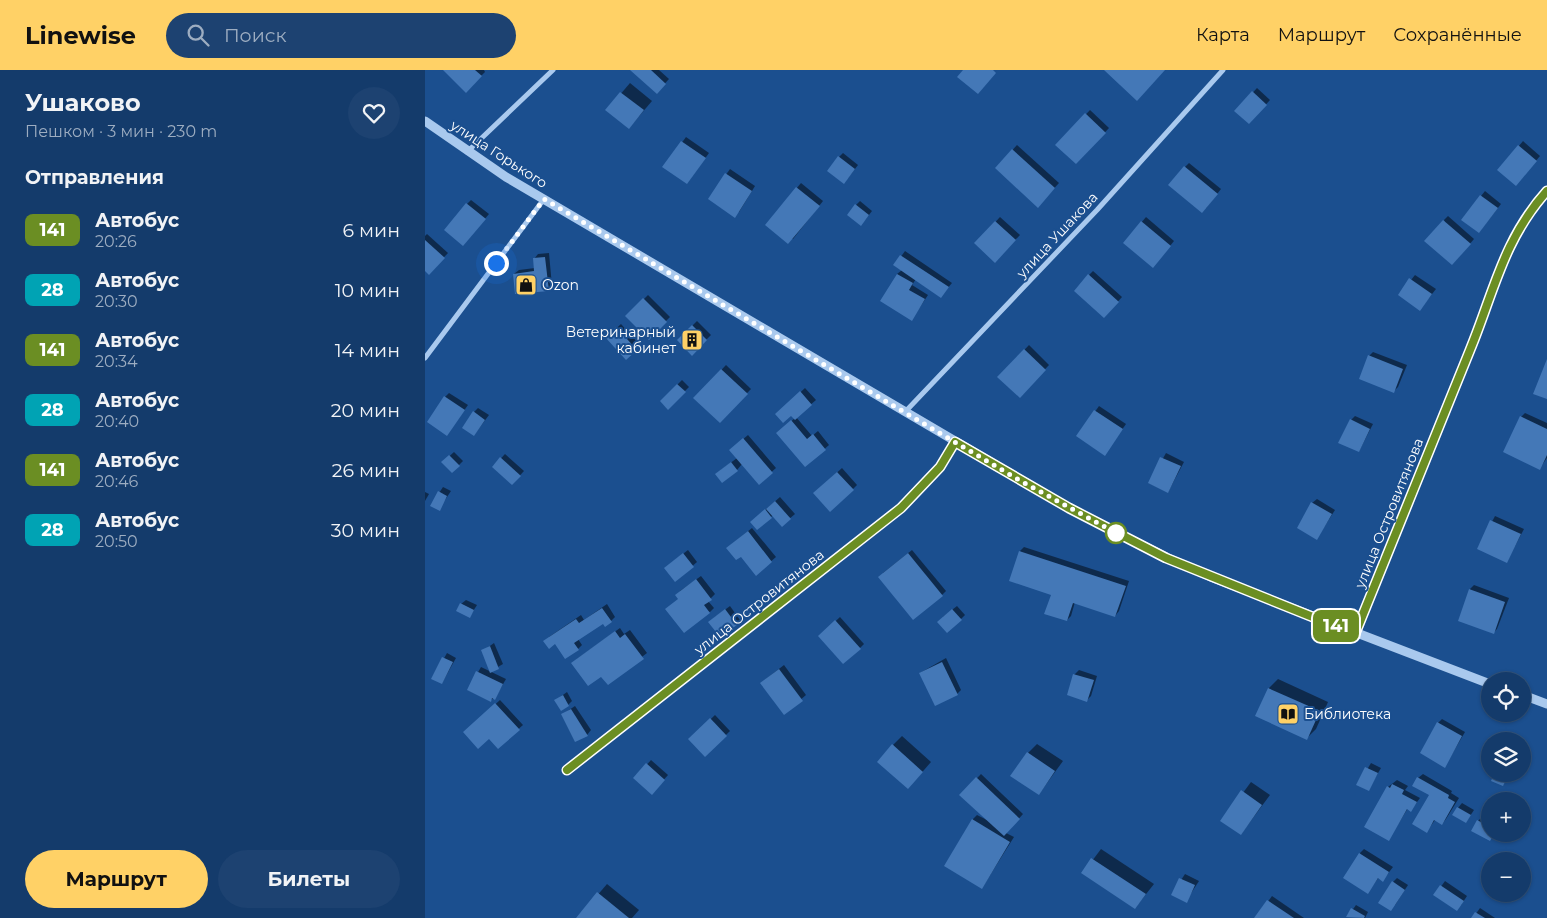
<!DOCTYPE html>
<html lang="ru">
<head>
<meta charset="utf-8">
<style>
  :root { --surface:#143b6b; --page:#1d4271; --text:#f1f3f6; --muted:#9dadc1; --line:#33557e; --accent:#ffd166 }
  body { margin:0; font-family:Montserrat,sans-serif; background:var(--page); color:var(--text); height:100vh; display:flex; flex-direction:column; font-size:19px; white-space:nowrap }
  * { box-sizing:border-box; margin:0 }
  p { font-size:16px; color:var(--muted) }
  .icon { flex:none; width:28px; height:28px; fill:none; stroke:currentColor; stroke-width:2; stroke-linecap:round; stroke-linejoin:round }
  .map { position:relative; flex:1; overflow:hidden }
  .sheet { display:flex; flex-direction:column; background:var(--surface); width:425px }
  .sheet>* { flex:none }
  .badge { padding:0 10px; border-radius:8px; font-size:18px; line-height:32px }
  .fabs { position:absolute; left:1056px; top:602px; display:grid; gap:10px }
  .fabs a { display:grid; place-items:center; width:50px; height:50px; border-radius:50%; background:var(--surface); box-shadow:0 1px 4px #0004,0 0 0 1px var(--line); font-size:25px }
  .you { position:absolute; width:25px; height:25px; margin:-12px; border:4px solid #fff; border-radius:50%; background:#1a73e8; box-shadow:0 0 0 8px #1a73e833 }
  .map>.badge { position:absolute; translate:-50% -50%; box-shadow:0 0 0 2px #fff }
  h2 { padding:0 25px; font-size:19px; line-height:45px }
  .round { display:grid; place-items:center; flex:none; width:52px; height:52px; border-radius:26px; background:var(--page) }
  .overview { display:flex; align-items:center; justify-content:space-between; height:85px; padding:0 25px }
  h1 { font-size:24px; font-weight:700; line-height:38px }
  .button { display:flex; gap:10px; margin-top:auto; padding:10px 25px }
  .button a { flex:1; height:58px; border-radius:30px; background:var(--accent); color:#111; font-size:20px; font-weight:700; line-height:58px; text-align:center }
  .button a+a { background:var(--page); color:var(--text) }
  ul { padding:0; list-style:none }
  li { display:flex; align-items:center; gap:15px; height:60px; padding:0 25px }
  li div { flex:1 }
  li b { display:block; font-size:19px }
  li em { font-style:normal }
  li .badge { min-width:55px; font-weight:700; text-align:center }
  header { display:flex; align-items:center; gap:30px; box-sizing:border-box; height:70px; padding:0 25px; background:var(--accent); color:#111 }
  header strong { font-size:24px }
  nav { display:flex; gap:28px; margin-inline-start:auto; font-size:18px }
  .search { width:350px; height:45px; background:var(--page); display:flex; align-items:center; gap:12px; box-sizing:border-box; padding:0 18px; border-radius:28px; color:var(--muted); font-size:19px }
  main { display:flex; flex:1; min-height:0 }
  .map>svg:first-child { display:block }
</style>
</head>
<body>
<header>
<strong>Linewise</strong>
<div class="search"><svg class="icon" aria-label="search" viewBox="0 0 24 24"><circle cx="10" cy="10" r="6"/><path d="M15 15l6 6"/></svg>Поиск</div>
<nav><a>Карта</a><a>Маршрут</a><a>Сохранённые</a></nav>
</header>
<main>
<section class="sheet">
<div class="overview"><div><h1>Ушаково</h1><p>Пешком · 3 мин · 230 m</p></div><a class="round"><svg class="icon" aria-label="heart" viewBox="0 0 24 24"><path d="M12 20l-8-8c-3-5 5-10 8-4 3-6 11-1 8 4z"/></svg></a></div>
<h2>Отправления</h2>
<ul>
<li><span class="badge" style="background:#6b8e23;color:#fff">141</span><div><b>Автобус</b><p>20:26</p></div><em>6 мин</em></li>
<li><span class="badge" style="background:#00a3b4;color:#fff">28</span><div><b>Автобус</b><p>20:30</p></div><em>10 мин</em></li>
<li><span class="badge" style="background:#6b8e23;color:#fff">141</span><div><b>Автобус</b><p>20:34</p></div><em>14 мин</em></li>
<li><span class="badge" style="background:#00a3b4;color:#fff">28</span><div><b>Автобус</b><p>20:40</p></div><em>20 мин</em></li>
<li><span class="badge" style="background:#6b8e23;color:#fff">141</span><div><b>Автобус</b><p>20:46</p></div><em>26 мин</em></li>
<li><span class="badge" style="background:#00a3b4;color:#fff">28</span><div><b>Автобус</b><p>20:50</p></div><em>30 мин</em></li>
</ul>
<div class="button"><a>Маршрут</a><a>Билеты</a></div>
</section>
<div class="map">
<svg width="1122" height="848" viewBox="0 0 1122 848">
  <rect width="100%" height="100%" fill="#1b4f8f"/>
  <g fill="#0007">
    <polygon points="20,0 59,0 60,2 41,21"/>
    <polygon points="207,0 234,0 244,9 232,22"/>
    <polygon points="205,13 227,31 204,58 182,40"/>
    <polygon points="832,18 845,30 824,53 811,41"/>
    <polygon points="665,40 684,58 651,93 632,75"/>
    <polygon points="261,67 284,83 262,113 239,97"/>
    <polygon points="1098,71 1115,86 1095,110 1074,100"/>
    <polygon points="592,75 634,113 613,136 571,98"/>
    <polygon points="418,83 433,95 423,108 414,87"/>
    <polygon points="764,93 796,119 781,138 760,97"/>
    <polygon points="305,99 330,116 314,142 284,129"/>
    <polygon points="376,113 398,131 368,169 341,155"/>
    <polygon points="1060,121 1076,134 1054,162 1038,149"/>
    <polygon points="46,130 64,144 42,170 42,134"/>
    <polygon points="435,131 447,141 440,150 431,135"/>
    <polygon points="1023,146 1049,169 1031,190 1019,150"/>
    <polygon points="575,147 595,165 570,191 551,173"/>
    <polygon points="721,147 749,171 732,192 700,172"/>
    <polygon points="2,164 23,183 4,203 0,200 0,166"/>
    <polygon points="480,181 527,213 516,226 491,209 487,215 503,225 487,249 472,204 477,200 470,195"/>
    <polygon points="124,183 127,216 123,220 89,204 94,200 110,198 109,189 113,184"/>
    <polygon points="668,201 697,227 679,247 664,205"/>
    <polygon points="990,205 1011,219 995,239 974,225"/>
    <polygon points="223,225 245,247 224,268 202,246"/>
    <polygon points="272,251 286,265 267,284 253,270"/>
    <polygon points="196,254 215,275 201,288 182,267"/>
    <polygon points="604,275 624,295 595,326 574,307"/>
    <polygon points="948,282 982,295 973,317 969,321 944,286"/>
    <polygon points="301,295 326,319 295,351 270,328"/>
    <polygon points="257,310 264,317 243,338 236,331"/>
    <polygon points="380,318 391,330 371,347 387,366 393,361 404,375 380,396 357,359 370,348 366,344 352,344"/>
    <polygon points="24,323 43,335 22,364 20,327"/>
    <polygon points="674,336 701,354 680,384 653,366"/>
    <polygon points="53,338 64,345 49,365 49,342"/>
    <polygon points="1100,343 1122,353 1122,388 1114,399 1096,347"/>
    <polygon points="930,346 948,354 934,381 926,350"/>
    <polygon points="323,365 351,398 334,413 317,394 312,400 296,400 312,388 310,376"/>
    <polygon points="29,382 38,391 27,402 18,392"/>
    <polygon points="741,383 759,392 743,422 724,413"/>
    <polygon points="80,384 99,401 87,414 68,397"/>
    <polygon points="417,398 432,415 428,419 394,419"/>
    <polygon points="18,417 26,421 14,439 6,435"/>
    <polygon points="0,422 4,424 0,431"/>
    <polygon points="355,427 370,444 357,455 348,445 346,447 331,448"/>
    <polygon points="892,429 910,440 892,468 887,433"/>
    <polygon points="1070,446 1099,459 1082,491 1053,478"/>
    <polygon points="327,458 351,487 331,504 307,474"/>
    <polygon points="599,477 704,511 694,541 690,546 650,532 646,546 642,550 627,524 595,481"/>
    <polygon points="263,480 272,492 251,510 245,494"/>
    <polygon points="487,480 521,521 517,525 458,503"/>
    <polygon points="276,506 290,524 283,531 289,538 285,542 254,529 255,521"/>
    <polygon points="1049,515 1084,528 1072,559 1068,563 1034,550 1045,519"/>
    <polygon points="41,530 52,535 45,546 36,534"/>
    <polygon points="182,534 190,547 186,551 178,552 153,569 157,575 153,579 130,573 124,567 156,545 159,550"/>
    <polygon points="305,536 315,550 311,554 289,548"/>
    <polygon points="532,536 540,545 536,549 518,547"/>
    <polygon points="415,547 439,574 435,578 399,562"/>
    <polygon points="195,558 199,564 205,560 222,583 183,613 176,605 152,589"/>
    <polygon points="69,573 78,594 66,601 58,581"/>
    <polygon points="22,583 31,588 17,613 8,608"/>
    <polygon points="521,588 536,620 532,624 495,603"/>
    <polygon points="359,595 381,625 360,643 341,609"/>
    <polygon points="56,597 81,609 70,628 65,630 43,620"/>
    <polygon points="654,600 672,606 666,626 662,630 649,605"/>
    <polygon points="853,609 903,632 891,659 882,668 832,646 844,618"/>
    <polygon points="142,622 147,631 143,635 131,630"/>
    <polygon points="75,630 98,655 73,677 64,667 40,662"/>
    <polygon points="150,636 166,660 162,665 138,644"/>
    <polygon points="290,645 305,661 280,685 265,669"/>
    <polygon points="1017,649 1040,662 1020,696 1013,653"/>
    <polygon points="477,666 506,692 492,708 468,675"/>
    <polygon points="612,674 638,691 614,724 603,683"/>
    <polygon points="226,690 243,705 227,723 210,708"/>
    <polygon points="946,693 956,698 943,720 933,715"/>
    <polygon points="556,704 598,744 581,763 589,767 557,818 521,796 548,749 552,745 564,751 536,725"/>
    <polygon points="998,704 1027,721 1026,723 1034,728 1021,749 1017,754 1010,750 1002,761 1005,725 993,708"/>
    <polygon points="1070,704 1085,704 1078,715 1067,710"/>
    <polygon points="972,710 983,716 980,720 995,728 986,740 983,738 964,769 941,757 963,717"/>
    <polygon points="826,712 845,725 816,764 797,751"/>
    <polygon points="1037,733 1049,740 1041,752 1033,738"/>
    <polygon points="1057,747 1065,751 1065,764 1069,764 1064,770 1053,751"/>
    <polygon points="676,779 729,814 710,838 658,803"/>
    <polygon points="939,779 968,797 958,810 954,807 943,822 935,783"/>
    <polygon points="760,804 774,811 761,831 747,824"/>
    <polygon points="972,808 983,815 970,835 968,812"/>
    <polygon points="1020,811 1042,826 1036,835 1010,825"/>
    <polygon points="182,814 214,840 207,848 153,848"/>
    <polygon points="847,826 879,848 831,848"/>
    <polygon points="931,835 943,842 940,848 923,846"/>
    <polygon points="1055,838 1070,848 1048,848"/>
  </g>
  <g fill="#4478b7">
    <polygon points="18,0 50,0 57,6 41,23"/>
    <polygon points="205,0 226,0 241,14 232,24"/>
    <polygon points="538,0 568,0 571,3 553,24 532,7"/>
    <polygon points="679,0 740,0 712,31"/>
    <polygon points="827,21 842,35 824,54 809,41"/>
    <polygon points="195,22 219,40 204,59 180,40"/>
    <polygon points="660,43 681,63 651,94 630,75"/>
    <polygon points="256,71 281,88 262,114 237,97"/>
    <polygon points="1093,75 1112,91 1091,116 1072,100"/>
    <polygon points="587,79 630,118 613,138 570,98"/>
    <polygon points="413,86 430,99 419,114 402,101"/>
    <polygon points="759,96 793,124 777,143 743,115"/>
    <polygon points="300,103 327,121 310,148 283,129"/>
    <polygon points="371,117 395,136 363,174 340,155"/>
    <polygon points="1055,125 1073,138 1054,163 1036,150"/>
    <polygon points="41,133 61,149 38,176 19,160"/>
    <polygon points="430,134 444,145 436,156 422,145"/>
    <polygon points="1018,150 1046,174 1027,195 999,171"/>
    <polygon points="570,151 591,170 570,193 549,173"/>
    <polygon points="716,151 746,176 728,198 698,173"/>
    <polygon points="0,170 20,188 4,205 0,201"/>
    <polygon points="475,185 524,217 516,228 468,195"/>
    <polygon points="120,187 124,221 90,224 88,204 109,201 108,188"/>
    <polygon points="472,204 488,213 484,220 500,229 487,251 455,231"/>
    <polygon points="663,204 694,232 679,248 649,221"/>
    <polygon points="984,208 1007,224 995,241 973,225"/>
    <polygon points="218,228 242,252 224,270 200,246"/>
    <polygon points="267,255 282,270 267,286 252,270"/>
    <polygon points="191,257 212,280 201,290 180,267"/>
    <polygon points="599,279 621,300 595,328 572,307"/>
    <polygon points="943,285 978,299 969,323 934,309"/>
    <polygon points="1122,289 1122,329 1108,324"/>
    <polygon points="296,299 323,324 295,353 268,328"/>
    <polygon points="252,314 261,322 243,340 235,331"/>
    <polygon points="375,321 387,335 370,350 366,346 358,353 350,344"/>
    <polygon points="19,326 40,340 22,366 2,352"/>
    <polygon points="669,340 698,359 680,386 651,366"/>
    <polygon points="48,341 60,350 49,366 37,358"/>
    <polygon points="1095,346 1122,359 1122,385 1115,400 1078,382"/>
    <polygon points="925,349 945,359 934,382 913,373"/>
    <polygon points="366,350 382,369 388,364 401,380 380,397 351,363"/>
    <polygon points="318,368 348,403 334,415 304,380"/>
    <polygon points="24,385 35,396 27,403 16,392"/>
    <polygon points="75,387 96,406 87,415 67,397"/>
    <polygon points="735,387 756,396 743,423 723,413"/>
    <polygon points="306,392 313,401 297,413 290,404"/>
    <polygon points="412,402 429,420 405,442 388,423"/>
    <polygon points="13,421 22,426 15,441 5,436"/>
    <polygon points="350,431 366,449 357,457 341,439"/>
    <polygon points="886,432 907,444 892,470 872,458"/>
    <polygon points="340,439 347,448 332,460 325,452"/>
    <polygon points="1065,450 1096,464 1082,493 1052,479"/>
    <polygon points="323,461 347,492 331,506 316,487 311,490 301,478"/>
    <polygon points="594,481 701,516 690,547 648,533 642,551 619,544 626,525 584,511"/>
    <polygon points="258,483 269,497 250,512 239,498"/>
    <polygon points="483,483 518,526 488,550 453,507"/>
    <polygon points="271,509 287,530 279,535 285,543 259,563 240,539 253,529 250,525"/>
    <polygon points="1044,519 1080,532 1069,564 1033,551"/>
    <polygon points="35,533 49,540 45,548 31,541"/>
    <polygon points="177,538 187,552 180,557 178,554 149,573 154,580 140,589 130,574 124,579 118,571 151,549 154,553"/>
    <polygon points="300,539 312,555 295,567 283,552"/>
    <polygon points="527,539 537,550 522,563 512,552"/>
    <polygon points="410,550 436,579 418,594 393,566"/>
    <polygon points="190,561 195,568 200,564 219,589 183,615 176,607 163,616 146,593"/>
    <polygon points="65,576 74,599 65,603 56,580"/>
    <polygon points="17,587 28,592 17,614 6,609"/>
    <polygon points="517,592 533,625 510,636 494,603"/>
    <polygon points="354,599 378,631 359,645 335,613"/>
    <polygon points="51,601 78,614 70,630 67,628 66,632 42,620"/>
    <polygon points="648,604 669,610 662,632 642,625"/>
    <polygon points="843,618 895,641 882,670 830,646"/>
    <polygon points="138,625 144,636 136,641 129,630"/>
    <polygon points="70,633 95,660 73,679 64,669 53,679 38,662"/>
    <polygon points="146,639 163,666 150,672 136,644"/>
    <polygon points="285,648 302,666 280,687 263,669"/>
    <polygon points="1012,652 1037,666 1020,698 995,683"/>
    <polygon points="467,674 498,702 483,719 452,692"/>
    <polygon points="602,682 630,701 614,725 585,706"/>
    <polygon points="221,693 240,710 227,725 208,708"/>
    <polygon points="940,697 953,703 944,721 931,715"/>
    <polygon points="1069,704 1084,704 1078,716 1066,711"/>
    <polygon points="551,707 595,749 579,766 534,725"/>
    <polygon points="992,707 1024,725 1023,728 1030,732 1017,755 1009,750 1002,763 987,754 1004,725 987,716"/>
    <polygon points="967,714 979,720 977,724 992,732 986,742 982,739 964,771 939,757 962,716 965,718"/>
    <polygon points="816,720 837,735 816,765 795,751"/>
    <polygon points="1032,737 1046,745 1041,753 1027,745"/>
    <polygon points="547,749 585,772 557,819 519,796"/>
    <polygon points="1052,750 1065,757 1065,764 1069,764 1065,771 1046,761"/>
    <polygon points="934,783 964,802 958,812 953,808 943,824 918,808"/>
    <polygon points="666,788 721,824 710,839 656,803"/>
    <polygon points="754,808 770,815 762,833 746,825"/>
    <polygon points="967,811 980,820 966,841 953,833"/>
    <polygon points="1015,815 1039,831 1032,841 1008,825"/>
    <polygon points="172,822 204,848 151,848"/>
    <polygon points="842,830 869,848 829,848"/>
    <polygon points="926,838 940,846 939,848 921,847"/>
    <polygon points="1050,842 1060,848 1046,848"/>
  </g>
  <g fill="none" stroke-linecap="round" stroke-linejoin="round">
    <g stroke="#a9c9ee" stroke-width="5">
      <polyline points="42,82 128,0"/>
      <polyline points="0,288 119,129"/>
      <polyline points="480,342 672,140 798,0"/>
      <path d="M930,564C968,469 1007,374 1045,280C1068,224 1080,167 1122,121"/>
      <polyline points="142,700 476,438 515,397 530,372"/>
    </g>
    <g stroke="#a9c9ee" stroke-width="9">
      <polyline points="0,51 81,107 644,438 741,487 786,507 1065,614"/>
      <polyline points="1098,625 1122,634"/>
    </g>
  </g>
  <g fill="none" stroke-linecap="round" stroke-linejoin="round">
    <g stroke="#fff" stroke-width="11">
      <path id="line" d="M142,700L476,438L515,397L530,372L644,438L741,488L930,564C968,469 1007,375 1045,280C1069,222 1078,170 1122,121"/>
    </g>
    <use href="#line" stroke="#6b8e23" stroke-width="8"/>
    <polyline stroke="#fff" stroke-width="5" stroke-dasharray="0 9" points="71,193 119,129 594,410 691,463"/>
  </g>
  <defs>
    <g id="shop-square" transform="scale(1.125)"><rect x="-9" y="-9" width="18" height="18" rx="4" fill="#ffd166" stroke="#1b4f8f"/><path d="M-5-2.5h2.3a2.7 3.5 0 0 1 5.4 0H5L5.5 6h-11ZM-1.5-2.5h3a1.5 2.3 0 0 0-3 0Z" fill="#111"/></g>
    <g id="building-square" transform="scale(1.125)"><rect x="-9" y="-9" width="18" height="18" rx="4" fill="#ffd166" stroke="#1b4f8f"/><path d="M-4-6H4V6H1V3H-1V6H-4ZM-2.5-4.3h1.7v1.8h-1.7ZM.8-4.3h1.7v1.8H.8ZM-2.5-1h1.7V.8h-1.7ZM.8-1h1.7V.8H.8Z" fill="#111"/></g>
    <g id="library-square" transform="scale(1.125)"><rect x="-9" y="-9" width="18" height="18" rx="4" fill="#ffd166" stroke="#1b4f8f"/><path d="M-6-4Q-3-5.5-.7-3.5V5Q-3 3-6 4ZM6-4Q3-5.5 .7-3.5V5Q3 3 6 4Z" fill="#111"/></g>
  </defs>
  <g fill-rule="evenodd">
    <use href="#shop-square" x="101" y="215"/>
    <use href="#building-square" x="267" y="270"/>
    <use href="#library-square" x="863" y="644"/>
  </g>
  <circle fill="#fff" stroke="#6b8e23" stroke-width="2.5" cx="691" cy="463" r="10"/>
  <g text-anchor="middle" stroke-width="4" stroke-linejoin="round" paint-order="stroke">
    <g font-size="14" fill="#fff" stroke="#1b4f8f">
      <text transform="translate(74 84) rotate(33)" y="5">улица Горького</text>
      <text transform="translate(632 165) rotate(-47)" y="5">улица Ушакова</text>
      <text transform="translate(964 443) rotate(-68)" y="5">улица Островитянова</text>
      <text transform="translate(334 532) rotate(-38)" y="5">улица Островитянова</text>
    </g>
    <g font-size="14" fill="#fff" stroke="#1b4f8f" text-anchor="start">
      <text x="117" y="220">Ozon</text>
      <text x="251" y="267" text-anchor="end">Ветеринарный<tspan x="251" dy="16">кабинет</tspan></text>
      <text x="879" y="649">Библиотека</text>
    </g>
  </g>
</svg>
<div class="fabs">
<a><svg class="icon" aria-label="locate" viewBox="0 0 24 24"><circle cx="12" cy="12" r="6"/><path d="M12 2v4M12 18v4M2 12h4M18 12h4"/></svg></a>
<a><svg class="icon" aria-label="layers" viewBox="0 0 24 24"><path d="M12 4l9 5-9 5-9-5zM3 14l9 5 9-5"/></svg></a>
<a>+</a>
<a>−</a>
</div>
<div class="you" style="left:71px;top:193px"></div>
<b class="badge" style="left:911px;top:556px;background:#6b8e23;color:#fff">141</b>
</div>
</main>
</body>
</html>
